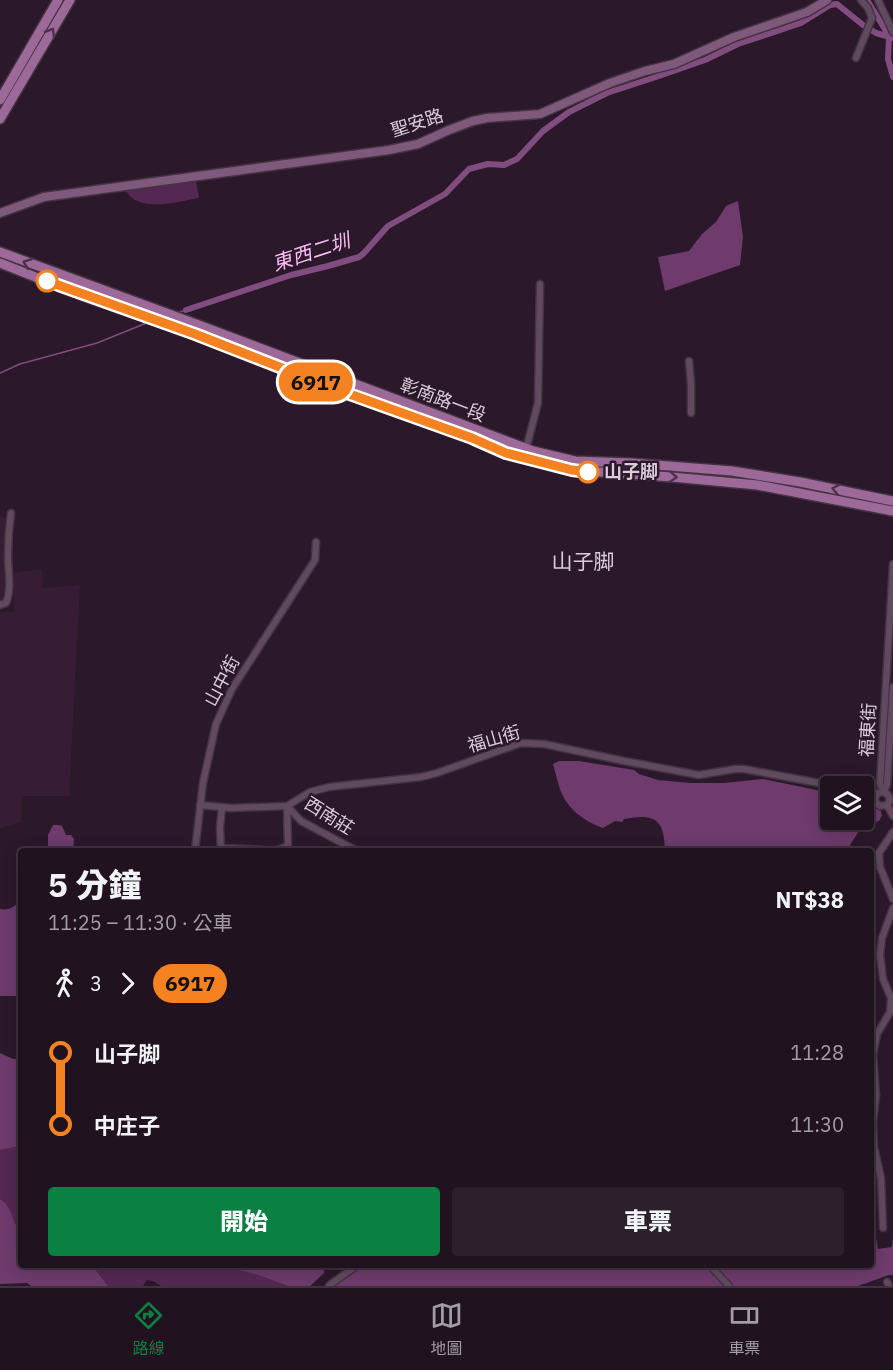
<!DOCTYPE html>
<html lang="zh-TW">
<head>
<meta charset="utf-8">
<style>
  :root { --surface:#211220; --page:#2d202d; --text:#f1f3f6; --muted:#a29ea5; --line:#3e323e; --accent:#0b8043 }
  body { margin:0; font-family:"IBM Plex Sans","Noto Sans TC",sans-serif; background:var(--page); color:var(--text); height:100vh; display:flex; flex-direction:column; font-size:22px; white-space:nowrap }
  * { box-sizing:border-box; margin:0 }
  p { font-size:20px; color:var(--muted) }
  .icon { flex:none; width:33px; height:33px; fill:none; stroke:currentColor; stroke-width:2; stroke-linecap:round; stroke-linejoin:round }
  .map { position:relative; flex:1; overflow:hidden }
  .drawer { position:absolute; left:18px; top:848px; width:856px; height:420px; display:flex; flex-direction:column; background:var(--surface); border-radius:6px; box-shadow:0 3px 15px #0003,0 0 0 2px var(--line) }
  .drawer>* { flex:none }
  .badge { padding:0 12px; border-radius:20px; font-size:21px; line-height:39px }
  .tools { position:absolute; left:820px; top:776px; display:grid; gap:12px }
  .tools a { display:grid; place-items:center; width:54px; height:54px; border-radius:6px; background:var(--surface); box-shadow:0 3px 15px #0003,0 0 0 2px var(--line); font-size:30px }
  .map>.badge { position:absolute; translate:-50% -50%; box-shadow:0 0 0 3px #fff }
  .legs { display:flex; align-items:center; gap:9px; height:66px; padding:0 30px; font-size:20px }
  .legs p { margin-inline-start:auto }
  .overview { display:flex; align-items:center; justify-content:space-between; height:102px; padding:0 30px }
  h1 { font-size:33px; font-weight:800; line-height:45px }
  .button { display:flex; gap:12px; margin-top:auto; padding:12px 30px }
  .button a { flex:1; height:69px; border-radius:6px; background:var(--accent); color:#fff; font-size:24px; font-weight:800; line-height:69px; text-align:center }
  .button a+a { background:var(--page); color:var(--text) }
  ul { padding:0 30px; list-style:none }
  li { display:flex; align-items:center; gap:21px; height:72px; font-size:22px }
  li i { display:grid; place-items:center; width:9px; height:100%; margin:0 8px; background:currentColor }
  li i::after { content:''; width:15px; height:15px; margin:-8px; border:4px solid; border-radius:50%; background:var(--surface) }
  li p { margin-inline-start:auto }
  li:first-child i { background:linear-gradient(#0000 50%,currentColor 0) }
  li:last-child i { background:linear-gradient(currentColor 50%,#0000 0) }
  .dock { display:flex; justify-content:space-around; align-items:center; height:84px; border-top:2px solid var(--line); background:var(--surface); font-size:16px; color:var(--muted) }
  .dock a { display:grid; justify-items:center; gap:3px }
  .dock .current { color:var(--accent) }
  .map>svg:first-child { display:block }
</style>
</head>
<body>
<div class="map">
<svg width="893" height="1286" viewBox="0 0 893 1286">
  <rect width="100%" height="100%" fill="#2c182b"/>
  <g fill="#361c35">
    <polygon points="0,516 8,520 9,594 6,601 0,601"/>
    <polygon points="42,569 43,588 80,585 69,796 22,796 21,822 0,828 0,612 14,612 14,573"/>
  </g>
  <g fill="#542852">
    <path d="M195,176L199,198C175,202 134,215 124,186Z"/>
    <path d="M21,1146V1227L15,1224C12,1215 9,1204 0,1199V1150Z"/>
    <polygon points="92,1265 224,1265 231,1268 258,1275 288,1286 161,1286 153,1281 147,1280 143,1286 108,1286"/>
  </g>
  <g fill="#6e3b6c">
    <polygon points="738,201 743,237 740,265 665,291 658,257 689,251 702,234 716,222 726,206"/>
    <path d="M559,761H579L634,770L639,774L658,780L691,783H724L763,779L831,793V819H864V800L880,809L882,815L879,821L872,823L862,821L859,826V831L850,845L849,850H665C664,819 655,813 624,819L622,822L615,821L603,828C588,823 570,811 563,796C558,786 556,774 553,764Z"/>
    <polygon points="53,825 58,825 62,826 66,835 71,835 74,839 73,850 48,850 48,835"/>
    <path d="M21,901V996H0V909C9,911 15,906 21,901Z"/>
    <polygon points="0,1053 13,1059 21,1059 21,1146 0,1150"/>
    <path d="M0,1199C9,1204 12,1215 15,1224L21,1227V1264L92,1265L108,1286H31L27,1283L0,1284Z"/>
    <polygon points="875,1233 878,1249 892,1247 893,1235 893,1275 889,1275 858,1286 330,1286 361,1264 872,1264 872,1234"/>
    <polygon points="224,1265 318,1265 325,1272 310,1286 288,1286 258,1275 231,1268"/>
  </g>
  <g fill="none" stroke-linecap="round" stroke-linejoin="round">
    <g stroke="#814c7e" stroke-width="1.5">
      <polyline points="177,313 186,310"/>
      <polyline points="0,373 20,364 97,343 149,322"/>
    </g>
    <g stroke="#814c7e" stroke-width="6">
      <polyline points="867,0 889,36 888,59 893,77"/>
      <polyline points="186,310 291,275 328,266 359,257 363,254 388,226 445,194 469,169 488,164 504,165 517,159 543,131 569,112 607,93 659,76 705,60 738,44 801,23 830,5 837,4 863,25 876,33 893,38"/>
    </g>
    <g stroke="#443343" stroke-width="9">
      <g id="street">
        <polyline points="878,0 893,32"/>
        <polyline points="856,58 872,18 868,8 861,0"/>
        <polyline points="689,361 691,384 691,413"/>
        <polyline points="526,449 538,403 540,284"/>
        <path d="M0,605L6,603C12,589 8,572 8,556C8,541 9,527 11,513"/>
        <polyline points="864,792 876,795"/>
        <polyline points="884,792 880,784 893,564"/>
        <polyline points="884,792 887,784 893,687"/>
        <polyline points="200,805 231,808 287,806 310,792 329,787 421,777 437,773 521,743 544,744 624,761 699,775 735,769 744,769 835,786"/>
        <polyline points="887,805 880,806 876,803 875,798 878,793 884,792 888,795 890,800 887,805 893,816"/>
        <polyline points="287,806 301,821 355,850"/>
        <polyline points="287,806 288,846"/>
        <polyline points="893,832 879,853 880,867 893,899"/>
        <polyline points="221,848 264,850"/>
        <polyline points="195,850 203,783 216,724 232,689 315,560 316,542"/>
        <polyline points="221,850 220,828 222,807"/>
        <polyline points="277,850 288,846"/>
        <polyline points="883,1228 881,1178 874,1147 873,1123 876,1095 873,1054 877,1034 890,1012 891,998 883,979 880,955 882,938 893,908"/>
        <polyline points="709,1264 729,1286"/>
        <polyline points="887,1282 889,1286"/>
        <polyline points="329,1286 331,1284 359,1264"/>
      </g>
    </g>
    <g stroke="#443343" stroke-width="11">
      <polyline id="secondary" points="0,213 44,197 389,150 418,144 449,130 473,121 487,118 540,114 610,83 645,71 674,64 734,37 807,12 827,0"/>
    </g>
    <g stroke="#443343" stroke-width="12">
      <g id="primary">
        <polyline points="0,100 58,0"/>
        <polyline points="0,119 70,0"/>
        <polyline points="0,252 196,324 533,451 575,461 631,463 732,471 800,482 893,501"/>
        <polyline points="0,263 78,294 195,334 264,362 380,406 473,438 506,453 530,460 572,470 672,477 757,485 893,511"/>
      </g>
    </g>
    <use href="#street" stroke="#61495f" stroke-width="6"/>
    <use href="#secondary" stroke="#7f597c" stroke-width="8"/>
    <use href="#primary" stroke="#9d6999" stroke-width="9"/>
  </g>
  <defs><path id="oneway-chevron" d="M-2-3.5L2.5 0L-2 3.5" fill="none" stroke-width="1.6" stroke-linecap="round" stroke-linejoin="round" transform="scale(1.5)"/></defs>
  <g stroke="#4e304c">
    <use href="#oneway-chevron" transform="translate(51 32) rotate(-59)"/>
    <use href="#oneway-chevron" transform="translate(27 263) rotate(-159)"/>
    <use href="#oneway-chevron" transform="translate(673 477) rotate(4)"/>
    <use href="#oneway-chevron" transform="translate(836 489) rotate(-168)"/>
  </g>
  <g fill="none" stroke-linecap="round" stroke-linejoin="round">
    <g stroke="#fff" stroke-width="14">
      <polyline id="line-1" points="47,281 195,334 341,391 472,438 506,453 572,470 588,472"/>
    </g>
    <use href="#line-1" stroke="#f58220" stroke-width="9"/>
  </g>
  <g fill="#fff" stroke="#f58220" stroke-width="3">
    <circle cx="47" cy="281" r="10"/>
    <circle cx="588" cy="472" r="10"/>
  </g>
  <g text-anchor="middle" stroke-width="5" stroke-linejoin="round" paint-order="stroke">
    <g font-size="18" fill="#daccd9" stroke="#2c182b">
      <text transform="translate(417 123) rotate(-18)" y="6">聖安路</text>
      <text transform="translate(443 400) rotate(21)" y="6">彰南路一段</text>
      <text transform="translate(222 681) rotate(-62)" y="6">山中街</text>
      <text transform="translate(868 730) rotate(-87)" y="6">福東街</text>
      <text transform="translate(494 739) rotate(-16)" y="6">福山街</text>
      <text transform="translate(329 816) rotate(32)" y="6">西南莊</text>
    </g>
    <g font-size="18" font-weight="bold" fill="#daccd9" stroke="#2c182b" text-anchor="start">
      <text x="604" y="478">山子脚</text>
    </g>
    <g font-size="20" font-style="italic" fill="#fabbf5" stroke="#2c182b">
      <text transform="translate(311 252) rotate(-18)" y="7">東西二圳</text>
    </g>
    <g font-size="21" fill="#daccd9" stroke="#2c182b">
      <text x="583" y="569">山子脚</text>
    </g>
  </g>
</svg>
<div class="tools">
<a><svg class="icon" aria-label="layers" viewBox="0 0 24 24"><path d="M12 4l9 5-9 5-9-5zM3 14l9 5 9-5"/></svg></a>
</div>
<b class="badge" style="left:316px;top:382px;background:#f58220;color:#111">6917</b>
<section class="drawer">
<div class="overview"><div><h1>5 分鐘</h1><p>11:25 – 11:30 · 公車</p></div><b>NT$38</b></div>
<div class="legs"><svg class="icon" aria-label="walk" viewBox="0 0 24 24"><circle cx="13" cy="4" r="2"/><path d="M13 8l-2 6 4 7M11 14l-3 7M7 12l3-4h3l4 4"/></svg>3<svg class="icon" aria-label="forward" viewBox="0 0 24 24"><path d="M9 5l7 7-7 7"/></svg><b class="badge" style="background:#f58220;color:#111">6917</b></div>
<ul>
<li><i style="color:#f58220"></i><b>山子脚</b><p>11:28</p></li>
<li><i style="color:#f58220"></i><b>中庄子</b><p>11:30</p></li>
</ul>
<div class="button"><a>開始</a><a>車票</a></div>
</section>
</div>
<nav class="dock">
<a class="current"><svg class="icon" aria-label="directions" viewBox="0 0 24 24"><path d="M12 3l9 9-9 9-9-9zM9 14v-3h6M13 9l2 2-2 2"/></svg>路線</a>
<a><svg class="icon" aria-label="map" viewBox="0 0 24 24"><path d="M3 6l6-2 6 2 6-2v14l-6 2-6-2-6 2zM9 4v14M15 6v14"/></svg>地圖</a>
<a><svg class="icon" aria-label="tickets" viewBox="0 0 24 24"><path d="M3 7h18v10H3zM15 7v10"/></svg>車票</a>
</nav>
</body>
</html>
